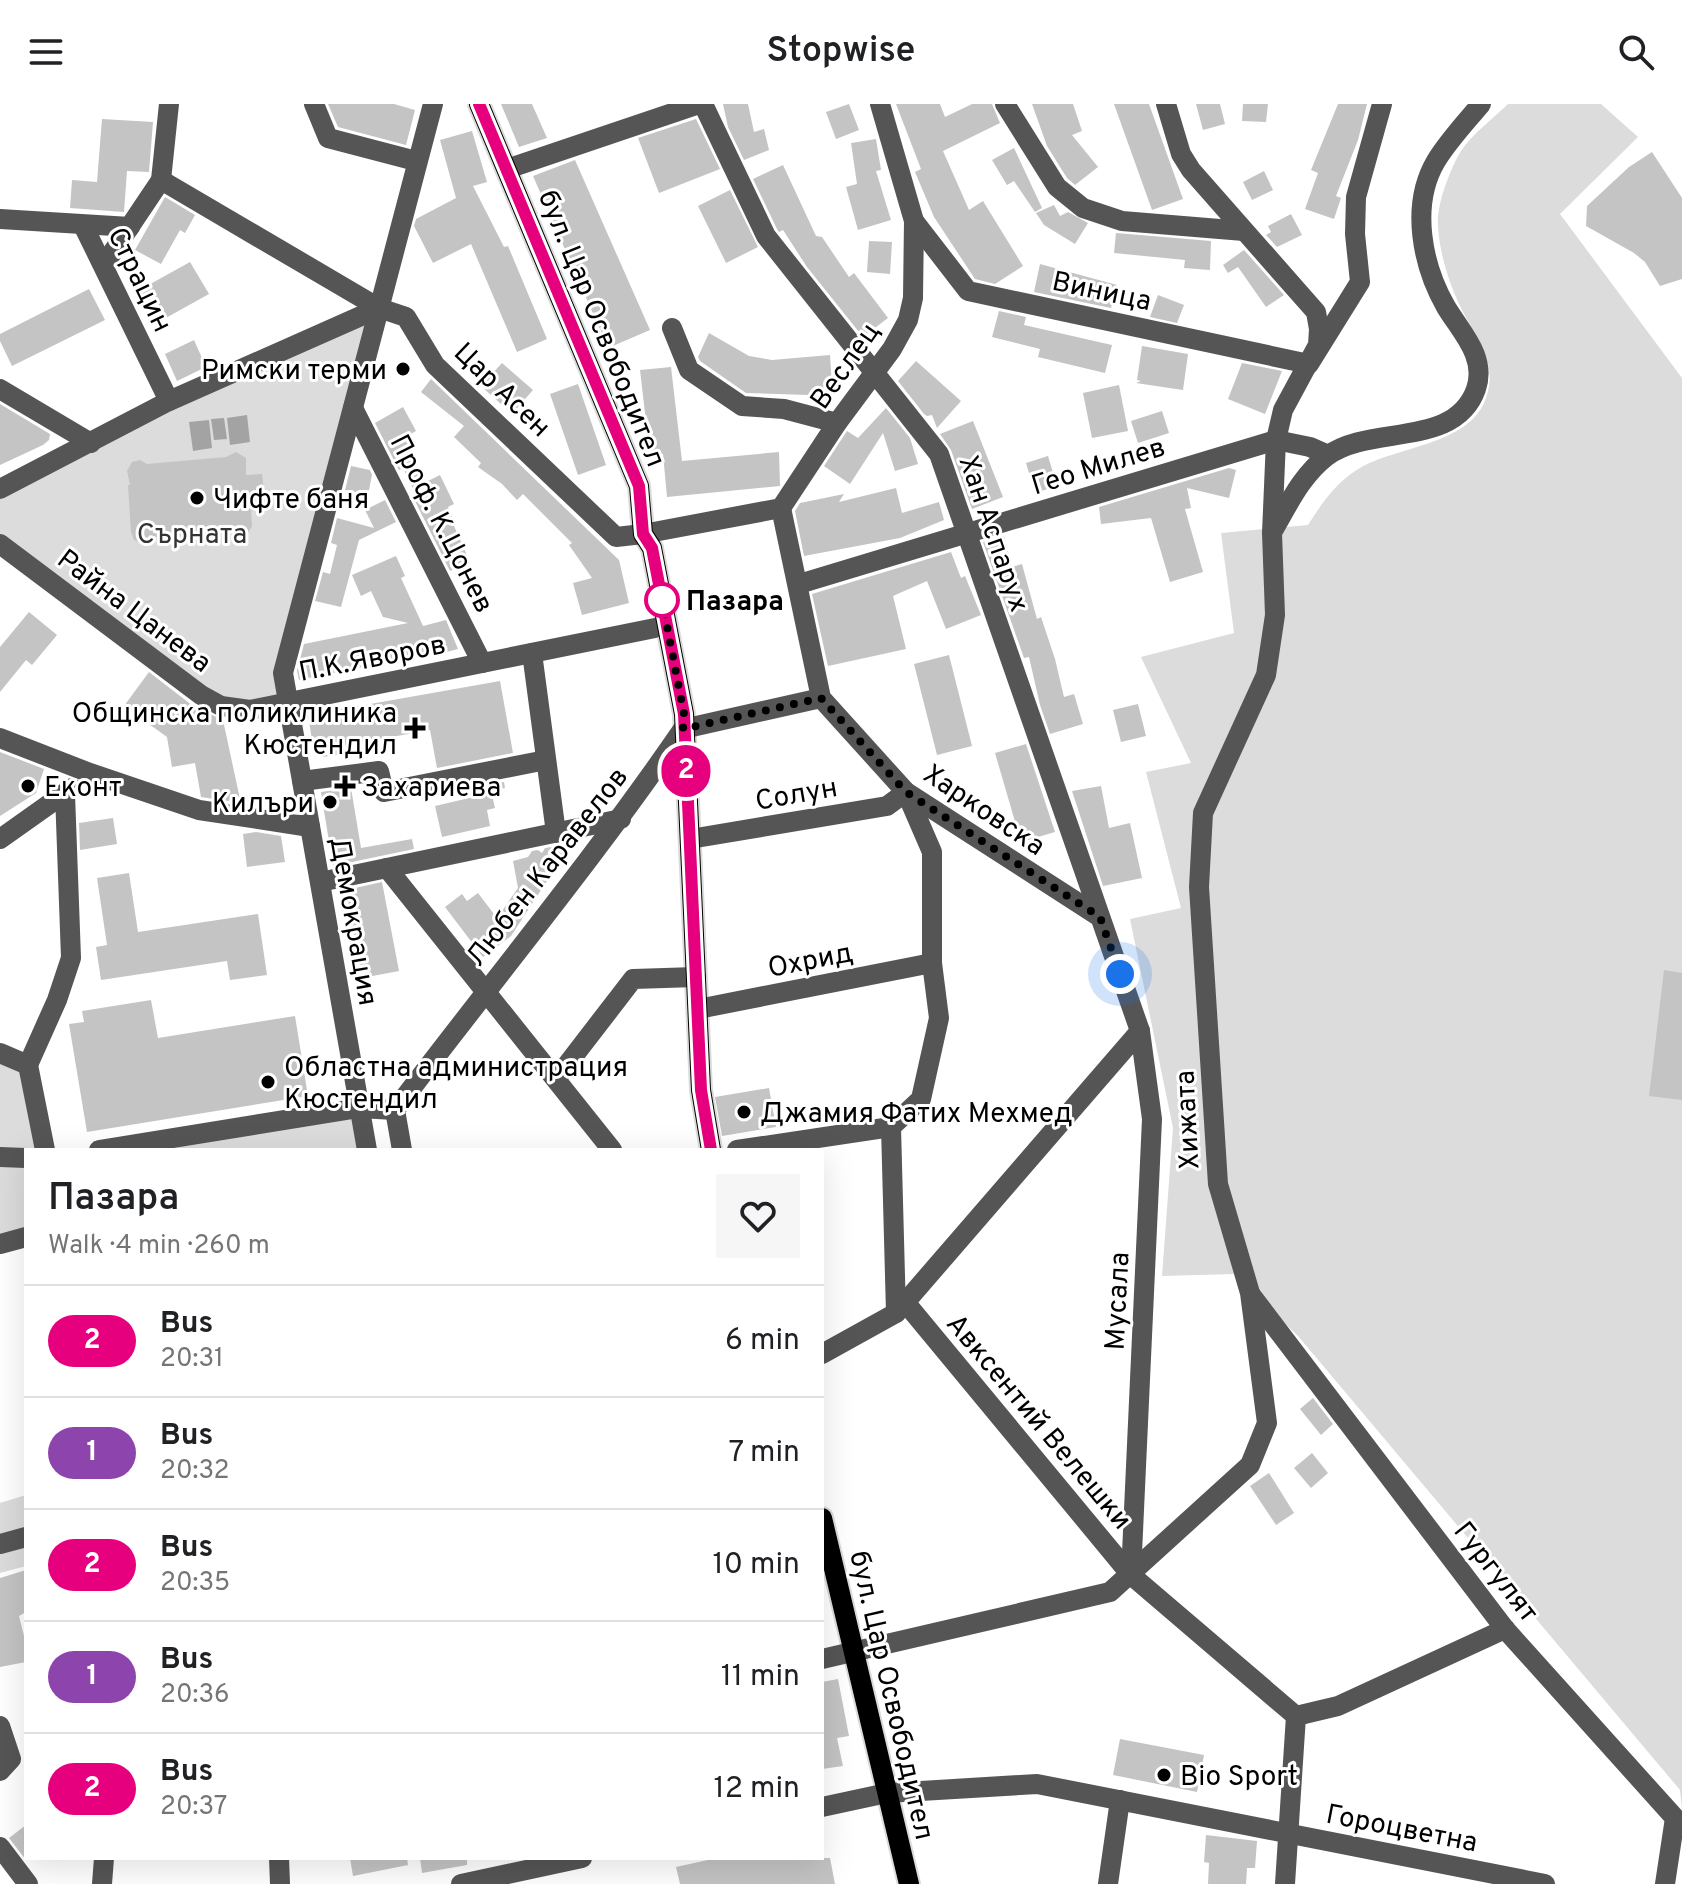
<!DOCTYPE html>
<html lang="en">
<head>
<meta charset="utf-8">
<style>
  :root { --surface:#fff; --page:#f6f6f6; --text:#202124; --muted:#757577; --line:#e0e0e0 }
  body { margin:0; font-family:Overpass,sans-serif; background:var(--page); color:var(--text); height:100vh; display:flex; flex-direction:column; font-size:30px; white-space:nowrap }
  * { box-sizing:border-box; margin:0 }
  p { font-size:26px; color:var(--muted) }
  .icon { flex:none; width:44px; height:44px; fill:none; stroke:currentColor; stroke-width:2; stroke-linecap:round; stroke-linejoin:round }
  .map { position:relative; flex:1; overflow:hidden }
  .sheet { position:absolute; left:24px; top:1044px; width:800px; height:712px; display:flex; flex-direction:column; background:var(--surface); border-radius:0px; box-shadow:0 8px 32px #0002 }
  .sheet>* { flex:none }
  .badge { padding:0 16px; border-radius:26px; font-size:28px; line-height:52px }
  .you { position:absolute; width:40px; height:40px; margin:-20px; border:6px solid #fff; border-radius:50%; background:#1a73e8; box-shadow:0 0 0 12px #1a73e833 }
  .map>.badge { position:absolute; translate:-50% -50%; box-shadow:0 0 0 4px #fff }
  .round { display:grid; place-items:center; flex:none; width:84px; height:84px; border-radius:0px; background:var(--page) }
  .head { display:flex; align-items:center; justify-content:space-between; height:136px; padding:0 24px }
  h1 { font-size:38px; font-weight:600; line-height:60px }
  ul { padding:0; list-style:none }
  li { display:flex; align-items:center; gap:24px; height:112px; padding:0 24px; border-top:2px solid var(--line) }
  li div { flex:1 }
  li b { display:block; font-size:30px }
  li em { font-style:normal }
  li .badge { min-width:88px; font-weight:700; text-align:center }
  header { display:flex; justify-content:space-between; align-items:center; height:104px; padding:0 24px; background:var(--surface); font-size:36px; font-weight:600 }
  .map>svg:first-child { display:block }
</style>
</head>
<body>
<header><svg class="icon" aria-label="menu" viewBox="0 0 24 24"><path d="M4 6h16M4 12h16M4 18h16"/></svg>Stopwise<svg class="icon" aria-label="search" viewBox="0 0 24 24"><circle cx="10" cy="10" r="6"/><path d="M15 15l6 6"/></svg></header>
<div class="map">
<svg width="1682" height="1780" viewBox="0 0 1682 1780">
  <rect width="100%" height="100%" fill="#fff"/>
  <g fill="#dcdcdc">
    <path d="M1508,0H1601L1638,33L1560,110L1682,274V1705L1680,1686L1298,1232L1234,1170L1162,1172L1173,1024L1130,815L1181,804L1146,668L1191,659L1141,553L1234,529L1221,429L1308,421C1322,399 1337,377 1360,364C1396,343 1463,341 1483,301C1504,257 1470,229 1456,193C1447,173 1439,144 1438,122C1436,102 1450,65 1461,47C1472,30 1494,14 1508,0Z"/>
    <polygon points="379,204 283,569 288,598 221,602 0,440 0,386"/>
    <polygon points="0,949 28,961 45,1046 26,1046 26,1133 0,1140"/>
    <polygon points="353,1011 359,1046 136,1046"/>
    <polygon points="26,1391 26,1462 0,1469 0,1399"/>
  </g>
  <g fill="#a3a3a3">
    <polygon points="247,311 250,338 230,341 227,314"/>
    <polygon points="224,314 227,335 214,336 211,315"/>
    <polygon points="209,316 212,344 193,347 189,318"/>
  </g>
  <g fill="#c4c4c4">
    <polygon points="328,0 394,0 415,6 406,41 338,23"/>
    <polygon points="501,0 532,0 547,34 519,43"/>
    <polygon points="723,0 748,0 754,28 764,25 769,46 744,56 728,23"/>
    <polygon points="849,0 859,26 836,35 826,8"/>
    <polygon points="896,0 940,0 945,13 972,0 992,0 1000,19 943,47 969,106 983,97 1023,162 995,180 975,175 934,113 915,68 921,65"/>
    <polygon points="1032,0 1073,0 1082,27 1072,31 1098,63 1075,81 1067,74 1047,42"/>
    <polygon points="1114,0 1149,0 1183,95 1152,106"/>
    <polygon points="1196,0 1220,0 1225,20 1203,26"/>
    <polygon points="1243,0 1268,0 1266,18 1242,17"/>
    <polygon points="1338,0 1367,0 1358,36 1336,92 1341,94 1334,115 1305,105 1318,69 1311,66"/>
    <polygon points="102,15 153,18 149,68 127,67 124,108 70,104 72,76 97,78"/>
    <polygon points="696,15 720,65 659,89 638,34"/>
    <polygon points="472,27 487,78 473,82 504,143 508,142 547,235 517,248 471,140 433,159 414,122 416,115 456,94 440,36"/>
    <polygon points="876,35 881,66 876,67 891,116 858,126 846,83 857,80 851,39"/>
    <polygon points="1014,44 1042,104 1035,108 1014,77 1007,81 992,56"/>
    <polygon points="1652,48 1682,94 1682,175 1660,182 1645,158 1634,149 1586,122 1587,102 1629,63"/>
    <polygon points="575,56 650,226 608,244 533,72"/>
    <polygon points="783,61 816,132 822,133 849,173 854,169 888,214 863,233 807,163 783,126 779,128 777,125 753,75"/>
    <polygon points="1264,67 1273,86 1252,96 1243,78"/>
    <polygon points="730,86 758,143 726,159 698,102"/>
    <polygon points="165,93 195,111 185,129 180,126 161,160 135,146"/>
    <polygon points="1054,101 1060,112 1068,108 1088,119 1075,140 1044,121 1036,109"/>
    <polygon points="1291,110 1302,131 1277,143 1266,131 1271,128 1268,122"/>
    <polygon points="1116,129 1211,137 1210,166 1184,164 1185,156 1114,149"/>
    <polygon points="869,137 892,138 890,170 867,168"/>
    <polygon points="1244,146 1284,191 1266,203 1238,163 1228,169 1223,161"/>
    <polygon points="190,158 209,190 155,220 136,188"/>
    <polygon points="1040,160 1117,181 1111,204 1034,188"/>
    <polygon points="89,185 105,216 12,262 0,237 0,230"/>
    <polygon points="1158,191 1184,201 1177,219 1150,213"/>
    <polygon points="999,207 1026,213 1024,221 1112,241 1105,269 1038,253 1040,245 992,233"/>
    <polygon points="709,229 749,252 772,256 830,251 832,282 808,291 746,289 700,257 698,253"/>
    <polygon points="194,236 206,263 177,277 165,250"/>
    <polygon points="1142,242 1188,250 1183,286 1136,279 1141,277 1137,276"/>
    <polygon points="916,257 961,297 937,324 932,311 927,312 924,310 898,277"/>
    <polygon points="502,259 533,286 512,310 481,282"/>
    <polygon points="1242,259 1282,267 1265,310 1228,295"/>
    <polygon points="671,263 682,357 779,348 780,382 667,393 663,350 650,352 640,266"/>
    <polygon points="431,275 619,456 629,499 582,511 573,479 592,474 569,441 572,439 523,390 517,396 502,380 478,363 481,359 454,333 464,322 421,288"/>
    <polygon points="578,280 606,361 578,371 550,290"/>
    <polygon points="1119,281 1128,327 1092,334 1083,289"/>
    <polygon points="0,300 50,330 49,336 43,341 0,361"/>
    <polygon points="403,303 416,327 409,331 412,337 406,341 426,378 440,371 454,400 448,403 452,412 450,413 470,458 450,467 414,395 417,393 403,364 399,366 375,319"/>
    <polygon points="886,304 910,334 918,360 895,367 883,329 850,380 824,362 847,327 858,334"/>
    <polygon points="1162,307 1169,329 1138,339 1131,317"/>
    <polygon points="973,317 1003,393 972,405 951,346 940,330"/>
    <polygon points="236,348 246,354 246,371 262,370 266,406 251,407 252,422 248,429 241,432 229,428 152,436 142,440 134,436 131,428 128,381 130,381 127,367 132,358 140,356 147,360 226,353"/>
    <polygon points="1048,352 1057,382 1035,389 1026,359"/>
    <polygon points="351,362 370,366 372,371 368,391 345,386"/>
    <polygon points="1229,364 1236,366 1229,394 1187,384 1191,404 1185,405 1203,468 1170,478 1151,414 1101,420 1099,403"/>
    <polygon points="896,384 902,409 939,398 944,416 900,434 804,452 795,407 800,399 844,390 839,398"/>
    <polygon points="385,396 396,418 359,436 341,503 315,497 323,468 330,470 337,441 331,439 337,414 374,424 365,406"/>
    <polygon points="1004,432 1012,463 1022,460 1037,515 1041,513 1055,555 1064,593 1074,590 1083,620 1050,630 1040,601 1029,553 1024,554 983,438"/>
    <polygon points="951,448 961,474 965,472 981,511 946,525 927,477 893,492 906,545 828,562 812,490"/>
    <polygon points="396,452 405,472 401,474 423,522 446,516 458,545 431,552 430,549 299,576 297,567 304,540 408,519 383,513 371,487 361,492 352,471"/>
    <polygon points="29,508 57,531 32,561 26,556 0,588 0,543"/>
    <polygon points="949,551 972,642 937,651 914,560"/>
    <polygon points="149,568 193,602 223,616 240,695 227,697 201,693 195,659 172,663 167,633 124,602"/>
    <polygon points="500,577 513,649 437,664 430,626 342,642 343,650 323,653 321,646 314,648 308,611"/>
    <polygon points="1138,600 1146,632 1121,638 1113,606"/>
    <polygon points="1026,640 1055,728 1021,738 995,649"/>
    <polygon points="0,648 44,665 36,689 0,712"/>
    <polygon points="504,678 505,684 491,687 495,704 487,706 490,722 442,733 435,702 478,692 477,683"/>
    <polygon points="1101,682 1109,724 1130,719 1142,774 1103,782 1072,687"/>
    <polygon points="351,684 361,744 412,735 414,745 333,762 321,688"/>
    <polygon points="113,714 117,740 80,746 79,719"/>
    <polygon points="256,728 281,732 285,758 247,763 243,730"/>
    <polygon points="552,743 564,751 511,832 483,853 445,803 462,790 467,797 478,789 497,814 518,784 513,757 528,753 532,747 538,746 542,749 545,744"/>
    <polygon points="129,769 138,828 258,810 267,871 230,876 227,857 101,876 96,843 107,841 97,774"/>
    <polygon points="382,778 399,867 362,874 346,786"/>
    <polygon points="1664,866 1682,869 1682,996 1649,992"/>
    <polygon points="151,896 158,934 295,912 308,992 87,1028 69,920 84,918 82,907"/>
    <polygon points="769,984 776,1023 722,1032 715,993"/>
    <polygon points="1313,1294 1333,1320 1321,1331 1300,1305"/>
    <polygon points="1312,1349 1328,1369 1311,1384 1294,1364"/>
    <polygon points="1269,1369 1294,1409 1276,1421 1250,1382"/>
    <polygon points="26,1466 26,1508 19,1512 26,1540 26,1558 0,1563 0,1474"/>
    <polygon points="838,1575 849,1632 837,1634 843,1662 822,1665 822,1578"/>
    <polygon points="1120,1635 1204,1651 1197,1688 1113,1671"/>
    <polygon points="26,1721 26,1756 9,1734"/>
    <polygon points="1206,1731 1257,1737 1255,1764 1247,1764 1246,1780 1208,1780 1209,1759 1204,1758"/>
    <polygon points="350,1754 407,1754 408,1761 353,1772"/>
    <polygon points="420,1754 467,1754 467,1761 422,1769"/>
    <polygon points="717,1754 830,1754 835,1780 680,1780 676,1763"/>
  </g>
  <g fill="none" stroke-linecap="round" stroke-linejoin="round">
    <g stroke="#dbdbdb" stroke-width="24">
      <g id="major">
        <polyline points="479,0 639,382 643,430 652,444 684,610 701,986 711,1046"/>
        <polyline points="822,1414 909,1780"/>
      </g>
    </g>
    <g stroke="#555" stroke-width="20">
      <polyline points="314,0 328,34 416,57"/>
      <polyline points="703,0 766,132 939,350 1140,927 1152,1015 1131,1471"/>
      <polyline points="1005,0 1057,83 1083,104 1122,117 1244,127"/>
      <polyline points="507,65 699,0"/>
      <polyline points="161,76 379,204 406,213 435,261 616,433 643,430 781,404 837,319 892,245 908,216 913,194 914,117 880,0"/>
      <polyline points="0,115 130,123"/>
      <polyline points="914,117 968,187 1309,260 1360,178 1355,130 1356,93 1382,0"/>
      <polyline points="83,121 169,297"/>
      <polyline points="104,161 161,76 169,0"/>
      <polyline points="672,224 689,266 742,302 784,305 837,319"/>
      <polyline points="0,285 91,339"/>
      <polyline points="353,304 482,559"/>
      <polyline points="0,385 169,297 379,204"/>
      <polyline points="781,404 821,594 906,688 1100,813"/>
      <path d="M1274,425C1289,399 1302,371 1327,352C1370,320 1455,345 1476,285C1487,253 1461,228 1446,203C1422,161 1410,101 1436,57C1448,37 1466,18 1481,0"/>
      <polyline points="0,440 201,591 221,602 250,606 655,524"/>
      <polyline points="799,480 1276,336 1310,343 1328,351"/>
      <polyline points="532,549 556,729"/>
      <polyline points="0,634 90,669 199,706 310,723"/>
      <polyline points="302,677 379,667 384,688 546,656"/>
      <polyline points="0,735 72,684"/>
      <polyline points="690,735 887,702 906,688 932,748 932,859 939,914 921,995 891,1023 896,1209"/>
      <polyline points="387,764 612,1046"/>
      <polyline points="320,778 621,715"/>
      <polyline points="698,905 932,859"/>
      <polyline points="0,949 28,961"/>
      <polyline points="28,961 57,896 71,854 65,690"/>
      <polyline points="28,961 45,1046"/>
      <polyline points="556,975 633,875 696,873"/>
      <polyline points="99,1046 359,1004 395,1006"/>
      <polyline points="367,1046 283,569 433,0"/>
      <path d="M402,1046L395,1006C491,879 593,756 683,625L821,594"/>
      <polyline points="737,1046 891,1023"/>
      <polyline points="0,1053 26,1054"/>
      <polyline points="0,1140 26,1133"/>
      <polyline points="1251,1191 1505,1525 1675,1714 1665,1780"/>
      <polyline points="905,1198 1131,1471 1296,1612 1338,1602 1505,1525"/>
      <polyline points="822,1250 896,1209 1140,927"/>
      <polyline points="0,1440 26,1433"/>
      <polyline points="822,1555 1110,1488 1250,1361 1267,1319 1250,1189 1218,1080 1199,783 1203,709 1266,571 1275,511 1272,429 1276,336 1283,306 1318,241 1319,225 1316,208 1191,66 1181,50 1166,0"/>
      <polyline points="0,1622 11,1655 0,1667"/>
      <polyline points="822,1703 887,1689 1037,1680 1545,1780"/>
      <polyline points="0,1743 28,1780"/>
      <polyline points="279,1754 280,1780"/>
      <polyline points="102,1780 104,1754"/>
      <polyline points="461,1780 582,1754"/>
      <polyline points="1108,1780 1120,1696"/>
      <polyline points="1285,1780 1296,1612"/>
    </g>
    <use href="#major" stroke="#000" stroke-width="20"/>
  </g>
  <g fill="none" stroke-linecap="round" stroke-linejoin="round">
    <g stroke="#fff" stroke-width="18">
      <polyline id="line" points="479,0 639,382 643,430 652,444 684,610 701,986 711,1046"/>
    </g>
    <use href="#line" stroke="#e6007e" stroke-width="12"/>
    <polyline stroke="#000" stroke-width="8" stroke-dasharray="0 14.4" points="662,496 684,610 683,625 821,594 906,688 1100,813 1120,870"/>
  </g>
  <g fill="#000" stroke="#fff" stroke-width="3">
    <circle cx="403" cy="265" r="8"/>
    <circle cx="197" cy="394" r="8"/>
    <path d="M411 612h8v8h8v8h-8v8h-8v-8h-8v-8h8z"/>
    <circle cx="28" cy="682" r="8"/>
    <path d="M341 670h8v8h8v8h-8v8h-8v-8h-8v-8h8z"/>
    <circle cx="330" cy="698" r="8"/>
    <circle cx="268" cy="978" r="8"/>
    <circle cx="744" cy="1008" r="8"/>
    <circle cx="1164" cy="1671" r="8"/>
  </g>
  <circle fill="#fff" stroke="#e6007e" stroke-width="4" cx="662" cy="496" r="16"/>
  <g text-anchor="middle" stroke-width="6" stroke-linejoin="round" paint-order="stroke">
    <g font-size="28" fill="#000" stroke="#fff">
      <text transform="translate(141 175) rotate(64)" y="10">Страцин</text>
      <text transform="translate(1102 186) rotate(12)" y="10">Виница</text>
      <text transform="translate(603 224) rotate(68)" y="10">бул. Цар Освободител</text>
      <text transform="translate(844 261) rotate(-55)" y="10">Веслец</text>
      <text transform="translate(503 285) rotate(44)" y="10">Цар Асен</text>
      <text transform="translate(1098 361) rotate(-17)" y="10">Гео Милев</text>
      <text transform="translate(443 419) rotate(63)" y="10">Проф. К.Цонев</text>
      <text transform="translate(995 429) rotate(71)" y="10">Хан Аспарух</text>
      <text transform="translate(135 506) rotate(37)" y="10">Райна Цанева</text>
      <text transform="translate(372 553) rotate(-11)" y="10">П.К.Яворов</text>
      <text transform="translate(796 689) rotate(-10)" y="10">Солун</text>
      <text transform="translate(985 705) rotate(34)" y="10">Харковска</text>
      <text transform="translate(546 762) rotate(-52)" y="10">Любен Kаравелов</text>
      <text transform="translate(355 817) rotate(80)" y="10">Демокрация</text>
      <text transform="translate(810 855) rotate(-11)" y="10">Охрид</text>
      <text transform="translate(1186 1016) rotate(-93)" y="10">Хижата</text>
      <text transform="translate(1116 1197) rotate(-87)" y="10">Мусала</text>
      <text transform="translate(1040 1317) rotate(50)" y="10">Авксентий Велешки</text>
      <text transform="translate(1497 1467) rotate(52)" y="10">Гургулят</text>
      <text transform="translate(893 1591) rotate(77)" y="10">бул. Цар Освободител</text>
      <text transform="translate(1402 1723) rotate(11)" y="10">Гороцветна</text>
    </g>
    <g font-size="28" fill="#000" stroke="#fff" text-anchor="start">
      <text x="387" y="275" text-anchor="end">Римски терми</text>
      <text x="213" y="404">Чифте баня</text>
      <text x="397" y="618" text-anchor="end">Общинска поликлиника<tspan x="397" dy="32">Кюстендил</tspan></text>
      <text x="44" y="692">Еконт</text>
      <text x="361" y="692">Захариева</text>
      <text x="314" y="708" text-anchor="end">Килъри</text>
      <text x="284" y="972">Областна администрация<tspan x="284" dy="32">Кюстендил</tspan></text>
      <text x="760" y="1018">Джамия Фатих Мехмед</text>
      <text x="1180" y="1681">Bio Sport</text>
    </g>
    <g font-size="28" fill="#333" stroke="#fff">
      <text x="192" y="439">Сърната</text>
    </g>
    <g font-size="28" font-weight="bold" fill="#000" stroke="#fff" text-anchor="start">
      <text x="686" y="506">Пазара</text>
    </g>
  </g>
</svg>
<div class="you" style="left:1120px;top:870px"></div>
<b class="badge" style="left:686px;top:667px;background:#e6007e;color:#fff">2</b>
<section class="sheet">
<div class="head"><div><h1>Пазара</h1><p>Walk · 4 min · 260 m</p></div><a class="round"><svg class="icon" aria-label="heart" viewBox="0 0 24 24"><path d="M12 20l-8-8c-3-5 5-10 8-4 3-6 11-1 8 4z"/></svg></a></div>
<ul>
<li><span class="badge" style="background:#e6007e;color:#fff">2</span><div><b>Bus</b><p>20:31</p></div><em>6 min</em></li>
<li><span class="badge" style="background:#8e44ad;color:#fff">1</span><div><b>Bus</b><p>20:32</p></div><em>7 min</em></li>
<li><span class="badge" style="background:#e6007e;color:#fff">2</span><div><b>Bus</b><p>20:35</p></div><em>10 min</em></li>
<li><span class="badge" style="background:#8e44ad;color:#fff">1</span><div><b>Bus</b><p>20:36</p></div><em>11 min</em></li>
<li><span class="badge" style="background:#e6007e;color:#fff">2</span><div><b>Bus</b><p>20:37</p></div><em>12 min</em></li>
</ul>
</section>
</div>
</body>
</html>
